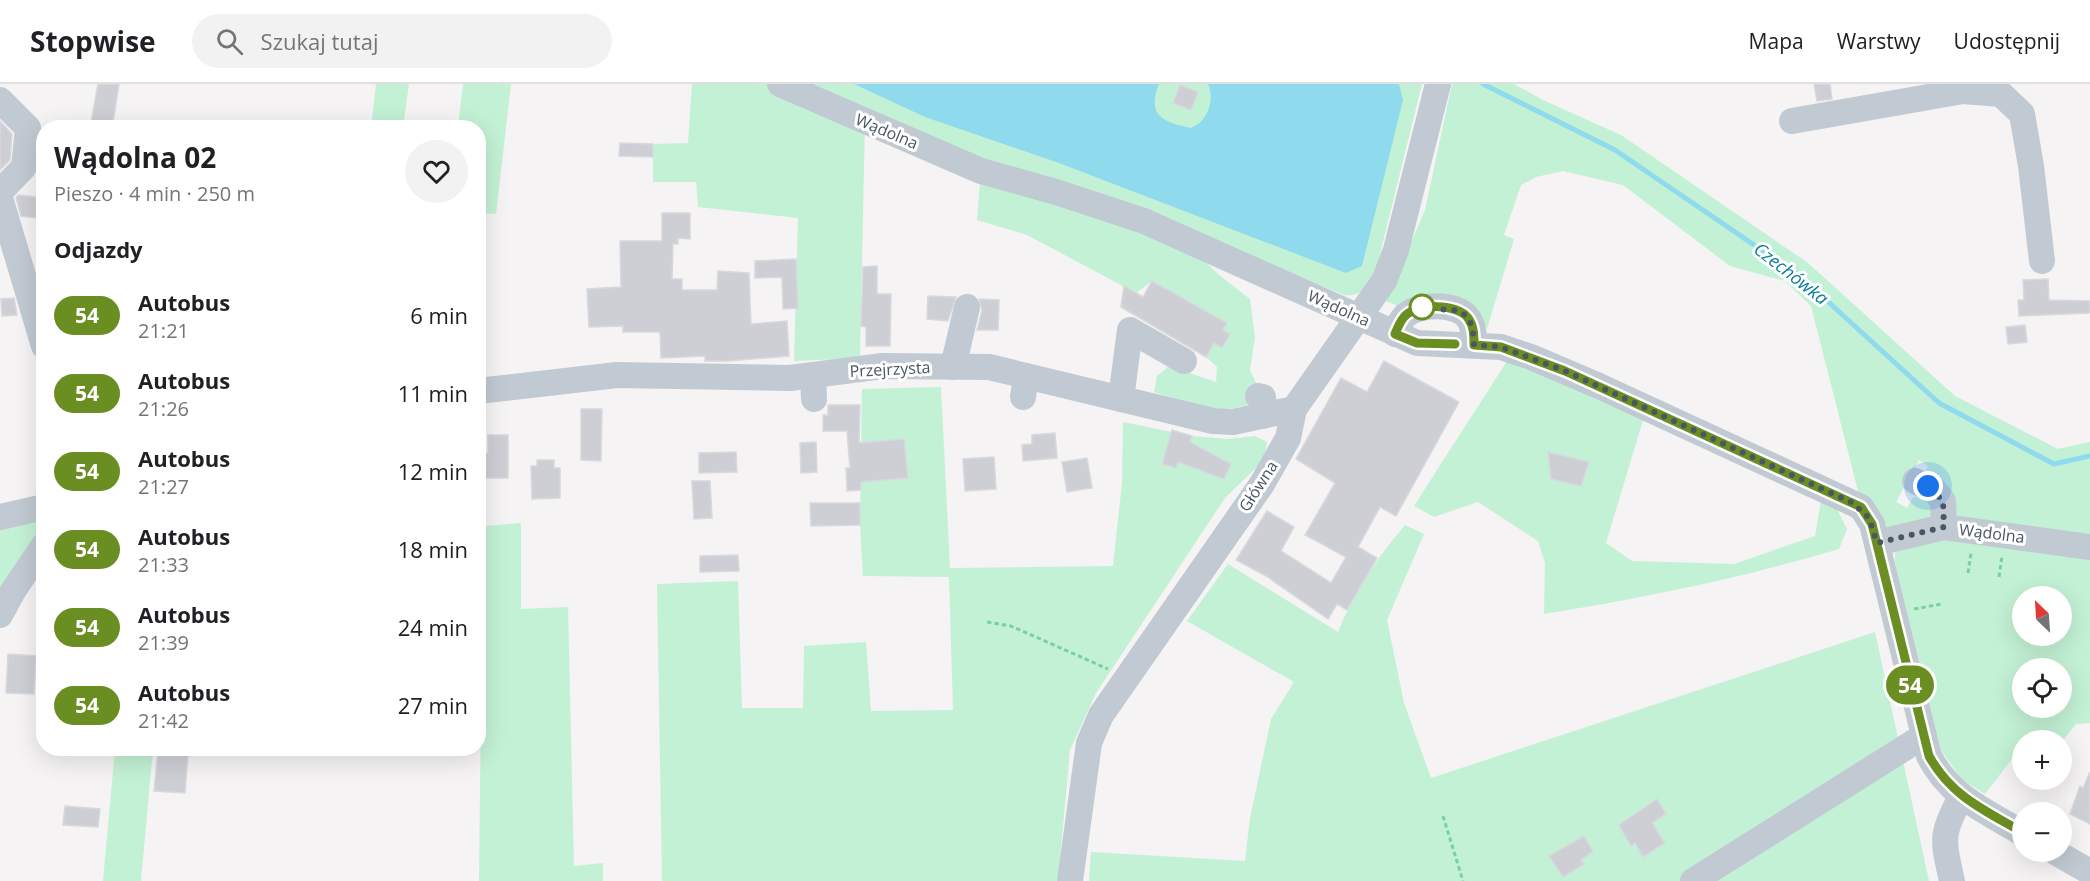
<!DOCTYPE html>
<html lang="pl">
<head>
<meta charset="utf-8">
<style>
  :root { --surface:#fff; --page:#f2f2f2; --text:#202124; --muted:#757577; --line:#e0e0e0 }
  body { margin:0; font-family:"Open Sans",sans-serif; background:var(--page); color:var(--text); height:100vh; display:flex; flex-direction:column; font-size:22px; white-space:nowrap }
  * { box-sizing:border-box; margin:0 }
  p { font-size:20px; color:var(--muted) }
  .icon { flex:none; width:33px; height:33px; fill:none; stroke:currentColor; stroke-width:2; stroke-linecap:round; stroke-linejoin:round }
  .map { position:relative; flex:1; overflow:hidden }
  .details { position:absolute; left:36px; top:36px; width:450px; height:636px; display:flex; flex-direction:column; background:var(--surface); border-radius:24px; box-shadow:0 6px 24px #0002 }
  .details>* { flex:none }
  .badge { padding:0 12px; border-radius:20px; font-size:21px; line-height:39px }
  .needle { width:39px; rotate:335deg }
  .controls { position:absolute; left:2012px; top:502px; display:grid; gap:12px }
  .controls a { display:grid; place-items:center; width:60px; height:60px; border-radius:50%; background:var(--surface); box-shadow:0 6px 24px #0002; font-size:30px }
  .you { position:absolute; width:30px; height:30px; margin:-15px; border:4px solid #fff; border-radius:50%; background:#1a73e8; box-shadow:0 0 0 9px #1a73e833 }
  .map>.badge { position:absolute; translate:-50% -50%; box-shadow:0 0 0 3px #fff }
  h2 { padding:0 18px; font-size:22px; line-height:54px }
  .round { display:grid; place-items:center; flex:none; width:63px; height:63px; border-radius:32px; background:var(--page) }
  .head { display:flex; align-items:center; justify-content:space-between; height:102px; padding:0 18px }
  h1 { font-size:28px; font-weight:700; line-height:45px }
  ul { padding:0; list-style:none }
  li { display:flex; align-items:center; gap:18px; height:78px; padding:0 18px }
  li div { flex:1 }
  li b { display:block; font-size:22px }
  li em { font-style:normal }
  li .badge { min-width:66px; font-weight:700; text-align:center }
  header { display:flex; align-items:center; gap:36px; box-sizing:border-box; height:84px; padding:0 30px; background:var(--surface); border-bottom:2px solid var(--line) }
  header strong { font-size:28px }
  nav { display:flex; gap:33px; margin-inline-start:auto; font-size:21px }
  .search { width:420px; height:54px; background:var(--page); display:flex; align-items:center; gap:15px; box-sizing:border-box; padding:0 21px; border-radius:33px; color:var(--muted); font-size:22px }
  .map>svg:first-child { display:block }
</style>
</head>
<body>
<header>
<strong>Stopwise</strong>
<div class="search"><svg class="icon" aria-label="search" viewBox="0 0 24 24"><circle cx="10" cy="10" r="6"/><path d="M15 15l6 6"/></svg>Szukaj tutaj</div>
<nav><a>Mapa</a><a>Warstwy</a><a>Udostępnij</a></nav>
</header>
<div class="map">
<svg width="2090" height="797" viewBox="0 0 2090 797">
  <rect width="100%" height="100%" fill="#f5f3f3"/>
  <g fill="#c3f1d5" fill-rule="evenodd">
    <polygon points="376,0 409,0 403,43 371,43"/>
    <polygon points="463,0 511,0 496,130 479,129 478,44 458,43"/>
    <polygon points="692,0 780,0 865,37 860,274 794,277 798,134 698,123 696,98 653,98 653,60 688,59"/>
    <path d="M801,0H1422L1373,198C1364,207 1358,212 1344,211L1071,102L971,75Z"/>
    <path d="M1452,0H1514L1543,16L1621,51L1808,179L1955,312L2058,365L2090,358V451L1959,439L1928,394L1925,388L1928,382L1919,376L1896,418L1907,424L1913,414L1926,410L1937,434L1890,447C1877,437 1870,419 1858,407L1811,222L1785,197L1730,182L1623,101L1563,87L1536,93L1521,101L1504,151L1514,155L1487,245C1464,202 1440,206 1400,223L1386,217L1425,126Z"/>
    <path d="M981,87L1181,154L1219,191L1250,215L1255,253L1250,286L1259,305L1249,303L1246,317L1257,318C1221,333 1189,319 1154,308L1157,292L1169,282L1216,298L1217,283L1206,273L1214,259L1222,263L1230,250L1152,197L1136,209L1027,151L977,136Z"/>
    <path d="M1507,277L1644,333L1606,459L1632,477L1734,480L1815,452L1821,417L1836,423L1847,445L1839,465C1742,494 1643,514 1544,530L1545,479L1538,457L1478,418L1434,433L1414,422Z"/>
    <polygon points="941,303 950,484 1113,482 1122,399 1123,338 1192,352 1228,355 1255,352 1267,358 1265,375 1225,414 1096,609 1070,666 1058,797 662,797 657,500 738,497 742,624 803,624 804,562 866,558 871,627 953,626 949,493 863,492 860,441 862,305"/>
    <polygon points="43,434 43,446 0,513 0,443"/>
    <polygon points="521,439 521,525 568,523 574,782 603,779 603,797 479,797 482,527 486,442"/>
    <path d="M1405,441L1424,450L1387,536L1404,619L1431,694L1875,548L1929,797H1089L1091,768L1245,777L1250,734L1271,635L1294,598L1187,537L1228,480L1338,548C1354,508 1377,474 1405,441Z"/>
    <path d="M1930,454L2090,473V639L2076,640L2061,659L2022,657V673L2012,675L1985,710L1961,695L1941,666L1895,479V469ZM2022,513H2061V552H2022ZM2022,585H2061V624H2022Z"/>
    <polygon points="115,665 153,665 141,797 103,797"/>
  </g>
  <path fill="#90daee" d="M854,0H1159C1146,32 1164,38 1191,44C1208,37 1215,16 1208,0H1399L1403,16L1362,182L1346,189L1059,79L925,33Z"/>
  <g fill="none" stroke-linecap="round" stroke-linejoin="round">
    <polyline stroke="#90daee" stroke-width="5" points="1483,0 1615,66 1801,193 1939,319 2054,380 2090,372"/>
  </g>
  <g fill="#cdcfd5" stroke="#d7d9de" stroke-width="1.5">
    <polygon points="98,0 119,0 112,44 90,44"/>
    <polygon points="1814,0 1830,0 1832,15 1817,17"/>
    <polygon points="1180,1 1198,8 1191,26 1173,19"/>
    <polygon points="0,37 12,50 10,76 0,86"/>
    <polygon points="620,59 653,60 653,73 619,72"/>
    <polygon points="18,111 44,114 44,135 21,132 16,114"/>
    <polygon points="662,129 690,129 690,155 678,154 678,160 673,160 672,195 682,195 682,206 717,206 718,187 749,189 751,240 787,237 789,272 728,277 705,277 705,272 661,274 660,248 623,248 623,242 589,243 587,205 621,203 620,157 662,157"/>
    <polygon points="796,175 798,224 783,225 782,193 755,194 755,177"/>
    <polygon points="877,182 877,210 891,210 890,262 866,262 866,243 861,242 863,183"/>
    <polygon points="2048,195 2049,216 2090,217 2090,229 2019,232 2018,216 2024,216 2023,196"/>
    <polygon points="1152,197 1227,239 1223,246 1230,250 1222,264 1214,259 1206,273 1121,223 1124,202 1143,213"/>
    <polygon points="928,212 956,213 948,237 927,235"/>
    <polygon points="14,214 17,231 2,232 1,215"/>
    <polygon points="979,215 999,216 998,246 977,246 982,226"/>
    <polygon points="2025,241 2027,258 2008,260 2006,243"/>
    <polygon points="1384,277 1459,318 1396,432 1380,423 1358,463 1377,474 1347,526 1337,520 1328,535 1266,492 1236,476 1267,427 1294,443 1281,467 1331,499 1346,473 1305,451 1335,399 1296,375 1341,294 1367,308"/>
    <polygon points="828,321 860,321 859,359 904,355 908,394 861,398 861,406 847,407 846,384 850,384 847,347 823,347 823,331 828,331"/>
    <polygon points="581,325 602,325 601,377 581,376"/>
    <polygon points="1172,346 1192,352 1190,358 1231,380 1224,395 1178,378 1176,384 1162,380"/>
    <polygon points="1055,349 1057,374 1023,377 1022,361 1032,360 1032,351"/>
    <polygon points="488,351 508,351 508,394 478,394 478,369 488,369"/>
    <polygon points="816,358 817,388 801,389 800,359"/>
    <polygon points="736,368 737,388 699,389 699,369"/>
    <polygon points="1548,368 1589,378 1581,402 1551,395"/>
    <polygon points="994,373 996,405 965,407 963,375"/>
    <polygon points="1087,374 1092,404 1067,408 1062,378"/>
    <polygon points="537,376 554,376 554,384 560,384 560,414 532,415 531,382 537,382"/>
    <polygon points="692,397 710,397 712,434 694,435"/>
    <polygon points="810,419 860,419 860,441 811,442"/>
    <polygon points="738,471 739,487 700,488 700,472"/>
    <polygon points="8,570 36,572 34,610 6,609"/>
    <polygon points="158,667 188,669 185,709 154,707"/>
    <polygon points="2090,688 2090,740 2070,730 2080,702 2083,704"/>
    <polygon points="1657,715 1666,730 1652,739 1665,759 1643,773 1635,759 1631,762 1619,741"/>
    <polygon points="65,722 100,725 98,743 63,741"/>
    <polygon points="1584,752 1593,767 1581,776 1584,780 1563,793 1549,772"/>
  </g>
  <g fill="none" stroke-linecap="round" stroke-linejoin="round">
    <g stroke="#7ad0a6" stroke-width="3" stroke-dasharray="4.5 3" stroke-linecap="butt">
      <polyline points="1968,489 1971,469"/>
      <polyline points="1999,493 2002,472"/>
      <polyline points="1914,525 1942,520"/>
      <polyline points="987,538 1011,542 1108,585"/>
      <polyline points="1443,732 1463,797"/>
    </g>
    <g stroke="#c1cad2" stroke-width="26">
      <path d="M780,0L981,87L1056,108L1144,137L1417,259L1501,263L1531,273L1599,302L1861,423L1872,440L1929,672C1950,713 1984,726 2022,749"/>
      <polyline points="0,16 28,44 24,83 0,108"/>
      <polyline points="1792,37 1963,7 2001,10 2022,30 2031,82 2042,177"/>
      <polyline points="0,114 44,262"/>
      <path d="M1395,250C1397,245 1400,237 1404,233C1416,219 1457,218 1468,234C1474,242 1474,252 1474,261"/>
      <polyline points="953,283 967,223"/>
      <polyline points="813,291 814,315"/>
      <polyline points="478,307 617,291 790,294 883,282 989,283 1213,337 1233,338 1294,325"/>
      <polyline points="1258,312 1263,313 1262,332"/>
      <polyline points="1023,313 1026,292"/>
      <polyline points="1121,315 1130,246 1184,277"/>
      <polyline points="1915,397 1934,406 1943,417 1944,443"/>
      <polyline points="0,433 44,423"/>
      <polyline points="1877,459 1944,443 2090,463"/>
      <polyline points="0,531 13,507 44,461"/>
      <polyline points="2055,768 2090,788"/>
      <polyline points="1070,797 1089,659 1101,631 1262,400 1288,354 1294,325 1384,197 1396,166 1438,0"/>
      <polyline points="1693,797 1922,653"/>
      <path d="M1952,797C1943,756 1940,751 1961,713"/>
    </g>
  </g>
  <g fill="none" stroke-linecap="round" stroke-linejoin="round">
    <g stroke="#fff" stroke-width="14">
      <path id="line" d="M1455,260L1417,259L1395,250C1397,245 1400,238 1404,233C1416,219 1457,219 1468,234C1474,242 1474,251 1474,261L1501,263L1565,287L1861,423L1872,440L1929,672C1951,712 1984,726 2022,748"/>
    </g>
    <use href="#line" stroke="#6b8e23" stroke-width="9"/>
    <path stroke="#4a5661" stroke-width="6" stroke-dasharray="0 10.8" d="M1422,223C1447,230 1473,214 1474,261L1501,263L1565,287L1853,419L1869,434L1877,459L1944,443L1943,417L1928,402"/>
  </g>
  <circle fill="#fff" stroke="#6b8e23" stroke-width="3" cx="1422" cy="223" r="12"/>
  <g text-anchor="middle" stroke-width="6" stroke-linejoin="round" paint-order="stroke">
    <g font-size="16" fill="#4a5661" stroke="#fff">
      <text transform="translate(887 47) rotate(23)" y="6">Wądolna</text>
      <text transform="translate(1339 224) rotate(24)" y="6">Wądolna</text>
      <text transform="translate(890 285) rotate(-3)" y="6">Przejrzysta</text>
      <text transform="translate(1258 402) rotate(-57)" y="6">Główna</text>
      <text transform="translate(1992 449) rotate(7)" y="6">Wądolna</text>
    </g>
    <g font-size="18" font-style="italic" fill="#0c7c9b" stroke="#fff">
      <text transform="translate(1791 190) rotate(38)" y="6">Czechówka</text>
    </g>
  </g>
</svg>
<div class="controls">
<a><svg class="needle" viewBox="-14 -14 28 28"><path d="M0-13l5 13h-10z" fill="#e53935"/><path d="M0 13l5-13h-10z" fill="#757577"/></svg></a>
<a><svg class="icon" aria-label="locate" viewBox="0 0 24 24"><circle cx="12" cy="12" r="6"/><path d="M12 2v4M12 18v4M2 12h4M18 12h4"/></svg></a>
<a>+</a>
<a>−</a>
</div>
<div class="you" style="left:1928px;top:402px"></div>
<b class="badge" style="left:1910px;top:601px;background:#6b8e23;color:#fff">54</b>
<section class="details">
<div class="head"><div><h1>Wądolna 02</h1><p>Pieszo · 4 min · 250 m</p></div><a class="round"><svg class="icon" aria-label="heart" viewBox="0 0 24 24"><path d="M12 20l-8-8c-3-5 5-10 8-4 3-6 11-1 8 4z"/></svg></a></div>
<h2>Odjazdy</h2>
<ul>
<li><span class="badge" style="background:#6b8e23;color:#fff">54</span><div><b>Autobus</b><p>21:21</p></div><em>6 min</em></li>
<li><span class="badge" style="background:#6b8e23;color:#fff">54</span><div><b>Autobus</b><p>21:26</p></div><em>11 min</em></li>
<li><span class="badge" style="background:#6b8e23;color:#fff">54</span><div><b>Autobus</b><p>21:27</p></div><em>12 min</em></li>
<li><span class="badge" style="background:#6b8e23;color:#fff">54</span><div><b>Autobus</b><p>21:33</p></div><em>18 min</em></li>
<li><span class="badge" style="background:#6b8e23;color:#fff">54</span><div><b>Autobus</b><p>21:39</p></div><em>24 min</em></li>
<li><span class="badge" style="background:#6b8e23;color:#fff">54</span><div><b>Autobus</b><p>21:42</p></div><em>27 min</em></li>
</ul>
</section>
</div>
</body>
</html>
